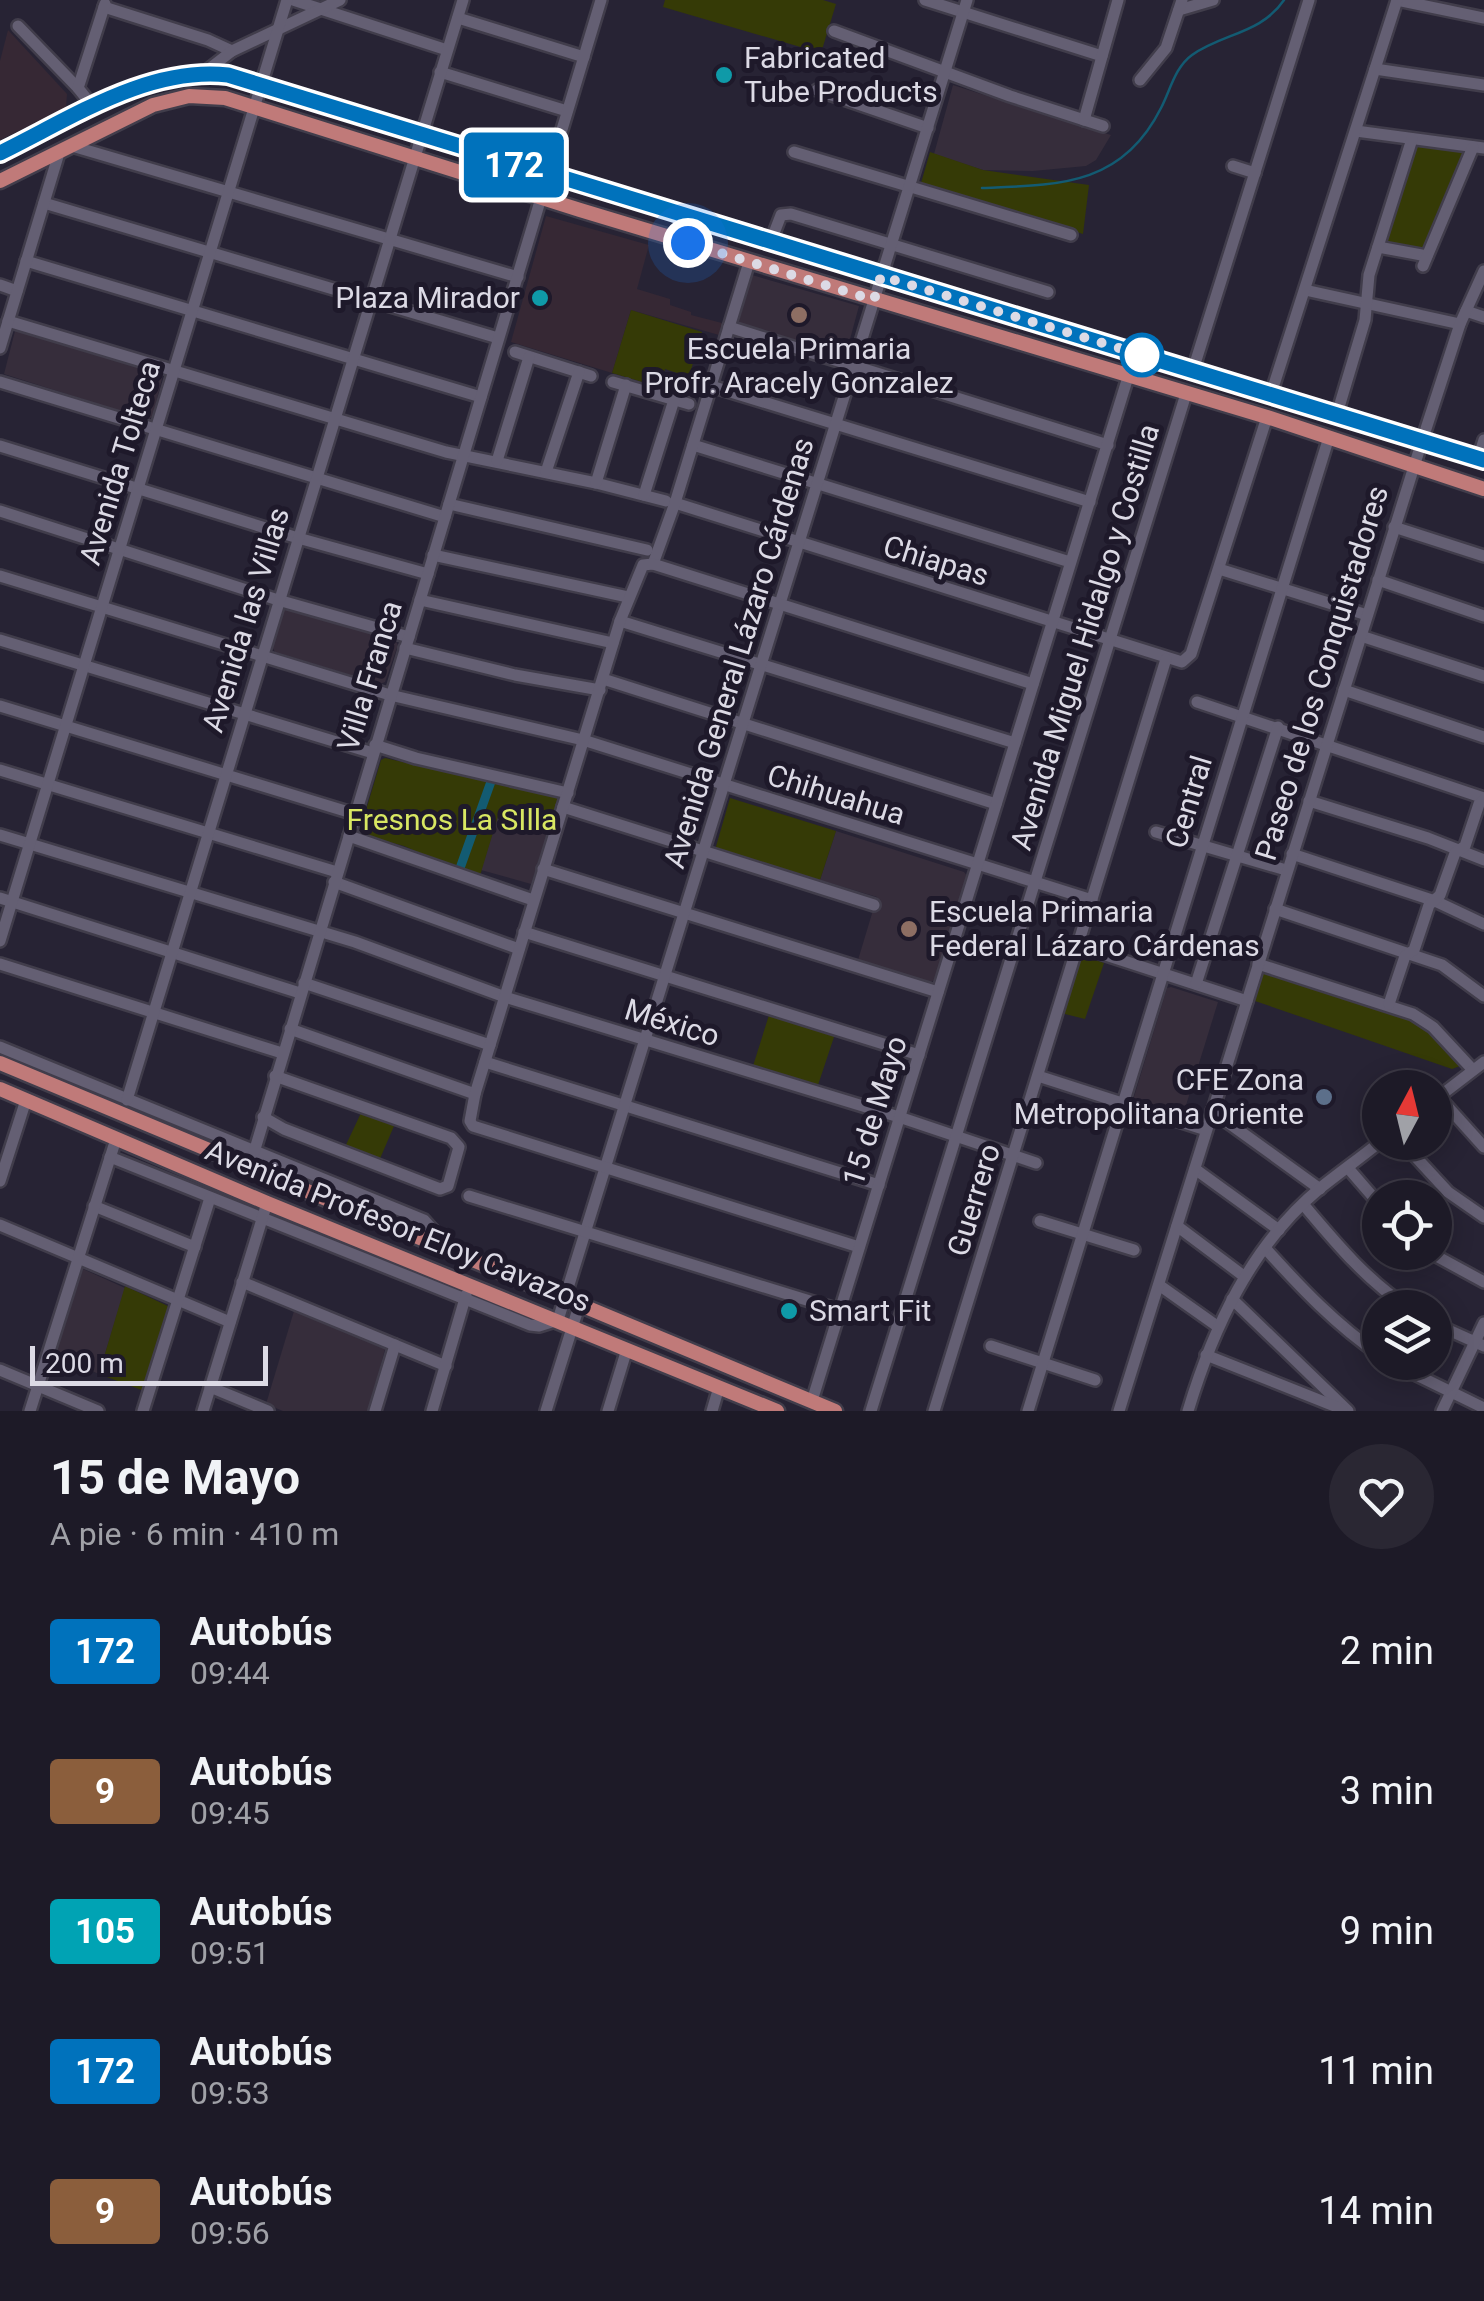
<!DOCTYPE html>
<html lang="es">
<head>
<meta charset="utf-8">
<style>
  :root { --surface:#1d1a27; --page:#2a2733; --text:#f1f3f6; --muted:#a0a1a7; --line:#3b3844 }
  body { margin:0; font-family:Roboto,sans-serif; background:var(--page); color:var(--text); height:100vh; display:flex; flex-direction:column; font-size:38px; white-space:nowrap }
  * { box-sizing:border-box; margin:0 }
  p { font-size:32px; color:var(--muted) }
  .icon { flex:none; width:55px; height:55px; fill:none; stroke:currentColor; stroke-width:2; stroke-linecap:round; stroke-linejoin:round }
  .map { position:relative; height:1411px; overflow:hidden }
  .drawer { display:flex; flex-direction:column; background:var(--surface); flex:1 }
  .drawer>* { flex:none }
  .badge { padding:0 20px; border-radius:8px; font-size:35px; line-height:65px }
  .needle { width:65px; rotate:7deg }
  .controls { position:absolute; left:1362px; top:1070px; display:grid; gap:20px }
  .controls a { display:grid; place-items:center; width:90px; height:90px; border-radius:50%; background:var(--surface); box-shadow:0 5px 25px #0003,0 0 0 2px var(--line); font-size:50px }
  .scale { position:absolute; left:30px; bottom:25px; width:238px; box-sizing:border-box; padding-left:10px; border:5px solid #dcdae5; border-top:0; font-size:28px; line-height:35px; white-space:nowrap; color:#dcdae5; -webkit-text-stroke:8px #1e192a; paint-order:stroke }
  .you { position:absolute; width:50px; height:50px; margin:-25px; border:8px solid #fff; border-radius:50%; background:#1a73e8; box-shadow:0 0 0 15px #1a73e833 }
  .map>.badge { position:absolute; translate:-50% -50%; box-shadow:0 0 0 5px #fff }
  .round { display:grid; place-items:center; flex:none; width:105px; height:105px; border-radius:52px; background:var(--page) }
  .overview { display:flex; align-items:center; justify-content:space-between; height:170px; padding:0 50px }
  h1 { font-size:48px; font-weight:700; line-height:75px }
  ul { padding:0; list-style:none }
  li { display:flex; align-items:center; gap:30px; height:140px; padding:0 50px }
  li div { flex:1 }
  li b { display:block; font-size:38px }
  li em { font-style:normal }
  li .badge { min-width:110px; font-weight:700; text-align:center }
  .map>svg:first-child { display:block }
</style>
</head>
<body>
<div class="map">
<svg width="1484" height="1411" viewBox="0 0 1484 1411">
  <rect width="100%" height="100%" fill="#272334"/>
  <g fill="#362834">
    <polygon points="8,30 67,94 66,108 0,140 0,61"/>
    <polygon points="546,216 649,245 637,289 670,299 670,305 691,312 691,315 722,323 719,335 631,310 612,373 511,342"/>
  </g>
  <g fill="#362d3b">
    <polygon points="953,85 1003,101 1111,135 1096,160 1086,166 1033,171 983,170 934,154"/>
    <polygon points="752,275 859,306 846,354 738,324"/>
    <polygon points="18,330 163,374 153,416 148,420 4,374 15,331"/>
    <polygon points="288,606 394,638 398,645 385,682 380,684 275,652 271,645 283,608"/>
    <polygon points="498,816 549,831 531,884 481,870"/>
    <polygon points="836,831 964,872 967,876 935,980 930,982 858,960 877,897 820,880"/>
    <polygon points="1171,987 1218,1002 1183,1115 1133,1100 1167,988"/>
    <polygon points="83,1269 125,1288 99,1374 55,1355"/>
    <polygon points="294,1311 385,1349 369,1411 283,1411 266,1404"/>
  </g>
  <g fill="#353a06">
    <polygon points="665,0 823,0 836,4 821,53 663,7"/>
    <polygon points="1418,144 1464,147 1466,153 1425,250 1421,251 1388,243 1386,240"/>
    <polygon points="930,152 983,170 1089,185 1083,234 921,183"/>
    <polygon points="631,310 702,332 689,377 665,369 659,387 612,373"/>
    <polygon points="385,758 556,797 558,801 549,831 498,816 479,879 404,846 364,835 360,830 381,760"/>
    <polygon points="730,798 836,831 820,880 715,850"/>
    <polygon points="1084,956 1104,963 1085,1019 1061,1013 1079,958"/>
    <polygon points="1268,972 1412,1021 1438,1040 1460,1061 1460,1066 1452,1069 1255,1001 1263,973"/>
    <polygon points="769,1015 835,1034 817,1088 753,1066"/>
    <polygon points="361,1113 394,1126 379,1161 344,1149"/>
    <polygon points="125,1286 170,1307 144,1391 99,1374"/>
  </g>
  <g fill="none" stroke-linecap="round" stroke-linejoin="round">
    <path stroke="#135b72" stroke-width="2.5" d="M982,188C1059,185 1122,186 1161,108C1170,91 1175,67 1192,55C1223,33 1261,34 1284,0"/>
    <polyline stroke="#135b72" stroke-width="9" points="459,871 493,776"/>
    <g stroke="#413d4b" stroke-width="16">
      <g id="minor">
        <polyline points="293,0 447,50"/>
        <polyline points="925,0 1102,56"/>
        <polyline points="1397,0 1484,18"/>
        <polyline points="104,7 208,40 232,51"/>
        <polyline points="1179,10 1213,0"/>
        <polyline points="458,18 584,57"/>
        <polyline points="18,26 78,88"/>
        <polyline points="834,31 1010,96 1103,126"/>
        <polyline points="1375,69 1484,85"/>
        <polyline points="205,72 232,51 340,0"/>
        <polyline points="440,72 567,111"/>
        <polyline points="1140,80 1166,48 1182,0"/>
        <polyline points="817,90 928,128"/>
        <polyline points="94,108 78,88 105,4"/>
        <polyline points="1084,120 1118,0"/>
        <polyline points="1356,131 1484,148"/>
        <polyline points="72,146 518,277"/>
        <polyline points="794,152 1071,235"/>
        <polyline points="1233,166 1255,173"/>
        <polyline points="548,176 601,0"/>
        <polyline points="44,203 498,338"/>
        <polyline points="771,241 781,215 791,214 1048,292"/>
        <polyline points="1378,247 1427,256"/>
        <polyline points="26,261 481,397"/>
        <polyline points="1423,266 1473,147"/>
        <polyline points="0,285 17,291"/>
        <polyline points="1305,290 1460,324"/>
        <polyline points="1466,311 1484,317"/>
        <polyline points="8,321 446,452 596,483 666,501"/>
        <polyline points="729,327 1108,445"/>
        <polyline points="0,348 59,153"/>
        <polyline points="515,352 591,376"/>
        <polyline points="1193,370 1309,0"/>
        <polyline points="0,382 445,517"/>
        <polyline points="613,382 689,404"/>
        <polyline points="711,386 1090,502"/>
        <polyline points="1271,394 1397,0"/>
        <polyline points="1337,414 1365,320 1369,275 1412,139"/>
        <polyline points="693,445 1070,562"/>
        <polyline points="0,446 298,538 428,574"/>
        <polyline points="1478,459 1484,440"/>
        <polyline points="497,461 529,357"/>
        <polyline points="546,472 579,372"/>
        <polyline points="596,483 626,385"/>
        <polyline points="644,495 674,400"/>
        <polyline points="675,503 1182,662 1191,654 1267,417"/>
        <polyline points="449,504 647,550"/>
        <polyline points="0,511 278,600 409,637"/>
        <polyline points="1394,527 1484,556"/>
        <polyline points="433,555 628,597"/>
        <polyline points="653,564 675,503 749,262"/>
        <polyline points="1219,569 1367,615"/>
        <polyline points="0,576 390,695 583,740 1092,900"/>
        <polyline points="1378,580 1484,616"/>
        <polyline points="420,600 613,643"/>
        <polyline points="620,621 1015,743"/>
        <polyline points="1361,636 1484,676"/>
        <polyline points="0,640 373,753"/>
        <polyline points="405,648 515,675 600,690"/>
        <polyline points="603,679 996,804"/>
        <polyline points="1344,690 1484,737"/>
        <polyline points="1197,702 1484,798"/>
        <polyline points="0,706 355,814"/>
        <polyline points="375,745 416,758 568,793"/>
        <polyline points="0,770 337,872"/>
        <polyline points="1309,801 1428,838 1484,860"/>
        <polyline points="563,807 874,905"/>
        <polyline points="1156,832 1286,870"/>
        <polyline points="0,835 355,942 505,997 899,1117 1036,1163"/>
        <polyline points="349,836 533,900"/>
        <polyline points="1292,854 1435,901 1484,924"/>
        <polyline points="543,869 938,992"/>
        <polyline points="334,882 519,949"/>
        <polyline points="0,898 300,993"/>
        <polyline points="1275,909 1442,965 1484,996"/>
        <polyline points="524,932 919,1055"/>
        <polyline points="0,941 287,0"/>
        <polyline points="1078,946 1247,1001"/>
        <polyline points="0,964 282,1053"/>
        <polyline points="1258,964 1413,1014 1433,1027 1473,1070"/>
        <polyline points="304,983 490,1045"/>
        <polyline points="1196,984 1278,727"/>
        <polyline points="1389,1004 1405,956 1414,950 1429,905 1440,895 1455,853 1465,846 1479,804 1484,799"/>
        <polyline points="290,1029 475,1094"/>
        <polyline points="0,1047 424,1220 452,1251"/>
        <polyline points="485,1062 879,1185"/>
        <polyline points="1038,1076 1206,1130"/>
        <polyline points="1439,1097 1484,1147"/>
        <polyline points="1436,1099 1484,1062"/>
        <polyline points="127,1100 463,0"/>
        <polyline points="1212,1111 1320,1189"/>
        <polyline points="263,1117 284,1129 440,1189 448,1186 459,1147 451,1138 275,1076"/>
        <polyline points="1402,1142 1448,1192 1484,1217"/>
        <polyline points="110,1157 530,1325 539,1326 558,1320 967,0"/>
        <polyline points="1348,1168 1380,1205"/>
        <polyline points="249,1169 541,198"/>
        <polyline points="1195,1169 1279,1230"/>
        <polyline points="0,1181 26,1100"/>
        <polyline points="469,1196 839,1310"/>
        <path d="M1303,1204C1335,1242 1367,1281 1409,1308"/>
        <polyline points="94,1206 195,1247"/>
        <polyline points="1040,1221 1134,1250"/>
        <polyline points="0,1225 230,1322"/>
        <polyline points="1177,1226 1245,1277"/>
        <polyline points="859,1247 473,1126 470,1121 475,1094 620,621 643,565 653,564 1033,684"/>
        <path d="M1265,1248C1301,1288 1336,1325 1380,1355"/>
        <polyline points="1429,1252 1484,1282"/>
        <polyline points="242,1282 446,1366"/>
        <polyline points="1159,1285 1217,1326"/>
        <polyline points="1232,1299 1348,1411"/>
        <polyline points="1435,1324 1484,1346"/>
        <polyline points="991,1346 1095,1380"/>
        <polyline points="1206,1355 1342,1409"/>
        <polyline points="1390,1362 1484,1408"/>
        <polyline points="0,1370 98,1411"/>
        <polyline points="210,1387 268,1411"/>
        <polyline points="812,1401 1128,377"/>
        <polyline points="30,1411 116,1139"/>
        <polyline points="143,1411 210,1198"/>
        <polyline points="203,1411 267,1203"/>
        <polyline points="375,1411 395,1345"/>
        <polyline points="432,1411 466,1295"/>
        <polyline points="546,1411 579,1306"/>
        <polyline points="608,1411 627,1349"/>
        <polyline points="712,1411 719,1387"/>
        <polyline points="871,1411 1186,394"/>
        <polyline points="934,1411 1166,659"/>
        <polyline points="1028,1411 1329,437"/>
        <polyline points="1119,1411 1422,441 1460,324 1484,271"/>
        <path d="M1188,1411C1213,1328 1251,1246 1319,1189C1339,1173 1360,1158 1380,1142"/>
        <polyline points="1442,1411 1484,1323"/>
      </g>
    </g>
    <g stroke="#413d4b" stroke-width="19">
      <g id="major">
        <path d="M0,153C70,119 148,65 228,75L1484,460"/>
        <polyline points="0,181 153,105 189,96 225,98 580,210 1267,417 1484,489"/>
        <polyline points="0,1063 835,1411"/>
        <polyline points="0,1089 267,1203 777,1411"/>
      </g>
    </g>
    <use href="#minor" stroke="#645f73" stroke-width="11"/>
    <use href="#major" stroke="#c07a79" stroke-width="14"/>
  </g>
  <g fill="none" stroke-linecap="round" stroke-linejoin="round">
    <g stroke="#fff" stroke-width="22">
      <path id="line" d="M0,153C70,119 148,66 228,75L1484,460"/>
    </g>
    <use href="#line" stroke="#0072bc" stroke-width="15"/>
    <polyline stroke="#dcdae5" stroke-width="10" stroke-dasharray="0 18" points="688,243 874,300 881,276 1142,355"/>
  </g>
  <g fill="#0f9aa8" stroke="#1e192a" stroke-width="4">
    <circle cx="724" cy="75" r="10"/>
    <circle cx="540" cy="298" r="10"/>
    <circle cx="789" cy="1311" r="10"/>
  </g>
  <g fill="#8d6e63" stroke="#1e192a" stroke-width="4">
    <circle cx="799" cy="315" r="10"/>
    <circle cx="909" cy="929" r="10"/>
  </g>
  <circle fill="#fff" stroke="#0072bc" stroke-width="5" cx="1142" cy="355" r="20"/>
  <circle fill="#5c6f8a" stroke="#1e192a" stroke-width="4" cx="1324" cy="1097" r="10"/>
  <g text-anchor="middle" stroke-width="10" stroke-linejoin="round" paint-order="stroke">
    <g font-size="30" fill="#dcdae5" stroke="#1e192a" text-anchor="start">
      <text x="744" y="68">Fabricated<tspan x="744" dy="34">Tube Products</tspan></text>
      <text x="520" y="308" text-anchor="end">Plaza Mirador</text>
      <text x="799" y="359" text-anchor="middle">Escuela Primaria<tspan x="799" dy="34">Profr. Aracely Gonzalez</tspan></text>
      <text x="929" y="922">Escuela Primaria<tspan x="929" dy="34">Federal Lázaro Cárdenas</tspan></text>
      <text x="1304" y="1090" text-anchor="end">CFE Zona<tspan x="1304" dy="34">Metropolitana Oriente</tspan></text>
      <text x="809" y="1321">Smart Fit</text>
    </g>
    <g font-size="30" fill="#dcdae5" stroke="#1e192a">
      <text transform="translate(120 463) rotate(-73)" y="10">Avenida Tolteca</text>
      <text transform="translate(936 561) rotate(17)" y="10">Chiapas</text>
      <text transform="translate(246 620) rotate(-73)" y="10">Avenida las Villas</text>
      <text transform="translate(1085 637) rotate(-73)" y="10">Avenida Miguel Hidalgo y Costilla</text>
      <text transform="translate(739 653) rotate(-73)" y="10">Avenida General Lázaro Cárdenas</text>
      <text transform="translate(1322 673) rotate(-73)" y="10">Paseo de los Conquistadores</text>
      <text transform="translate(370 676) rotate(-73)" y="10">Villa Franca</text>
      <text transform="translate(836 795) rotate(17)" y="10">Chihuahua</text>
      <text transform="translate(1189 802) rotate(-73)" y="10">Central</text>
      <text transform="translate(672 1023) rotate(17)" y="10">México</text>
      <text transform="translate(875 1111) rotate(-73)" y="10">15 de Mayo</text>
      <text transform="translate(974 1200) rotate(-73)" y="10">Guerrero</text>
      <text transform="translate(398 1226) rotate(22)" y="10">Avenida Profesor Eloy Cavazos</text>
    </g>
    <g font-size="30" fill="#d8e762" stroke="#1e192a">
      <text x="452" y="830">Fresnos La SIlla</text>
    </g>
  </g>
</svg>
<div class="controls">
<a><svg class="needle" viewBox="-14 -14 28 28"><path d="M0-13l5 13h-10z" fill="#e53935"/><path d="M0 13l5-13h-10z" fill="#a0a1a7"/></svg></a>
<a><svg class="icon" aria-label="locate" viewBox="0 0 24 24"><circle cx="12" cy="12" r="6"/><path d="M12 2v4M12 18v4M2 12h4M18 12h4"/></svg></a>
<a><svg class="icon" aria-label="layers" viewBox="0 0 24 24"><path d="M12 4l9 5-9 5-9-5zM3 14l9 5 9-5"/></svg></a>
</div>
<div class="scale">200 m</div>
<div class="you" style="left:688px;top:243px"></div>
<b class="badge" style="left:514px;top:165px;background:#0072bc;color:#fff">172</b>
</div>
<section class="drawer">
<div class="overview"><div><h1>15 de Mayo</h1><p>A pie · 6 min · 410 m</p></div><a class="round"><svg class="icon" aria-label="heart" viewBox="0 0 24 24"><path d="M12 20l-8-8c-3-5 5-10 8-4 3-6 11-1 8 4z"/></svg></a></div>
<ul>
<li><span class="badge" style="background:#0072bc;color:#fff">172</span><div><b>Autobús</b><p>09:44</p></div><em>2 min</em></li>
<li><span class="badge" style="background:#8b5e3c;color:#fff">9</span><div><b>Autobús</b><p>09:45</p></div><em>3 min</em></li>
<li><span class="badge" style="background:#00a3b4;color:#fff">105</span><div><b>Autobús</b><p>09:51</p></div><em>9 min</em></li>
<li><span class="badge" style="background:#0072bc;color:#fff">172</span><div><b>Autobús</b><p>09:53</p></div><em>11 min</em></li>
<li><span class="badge" style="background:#8b5e3c;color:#fff">9</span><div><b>Autobús</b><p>09:56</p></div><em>14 min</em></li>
</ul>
</section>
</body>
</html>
